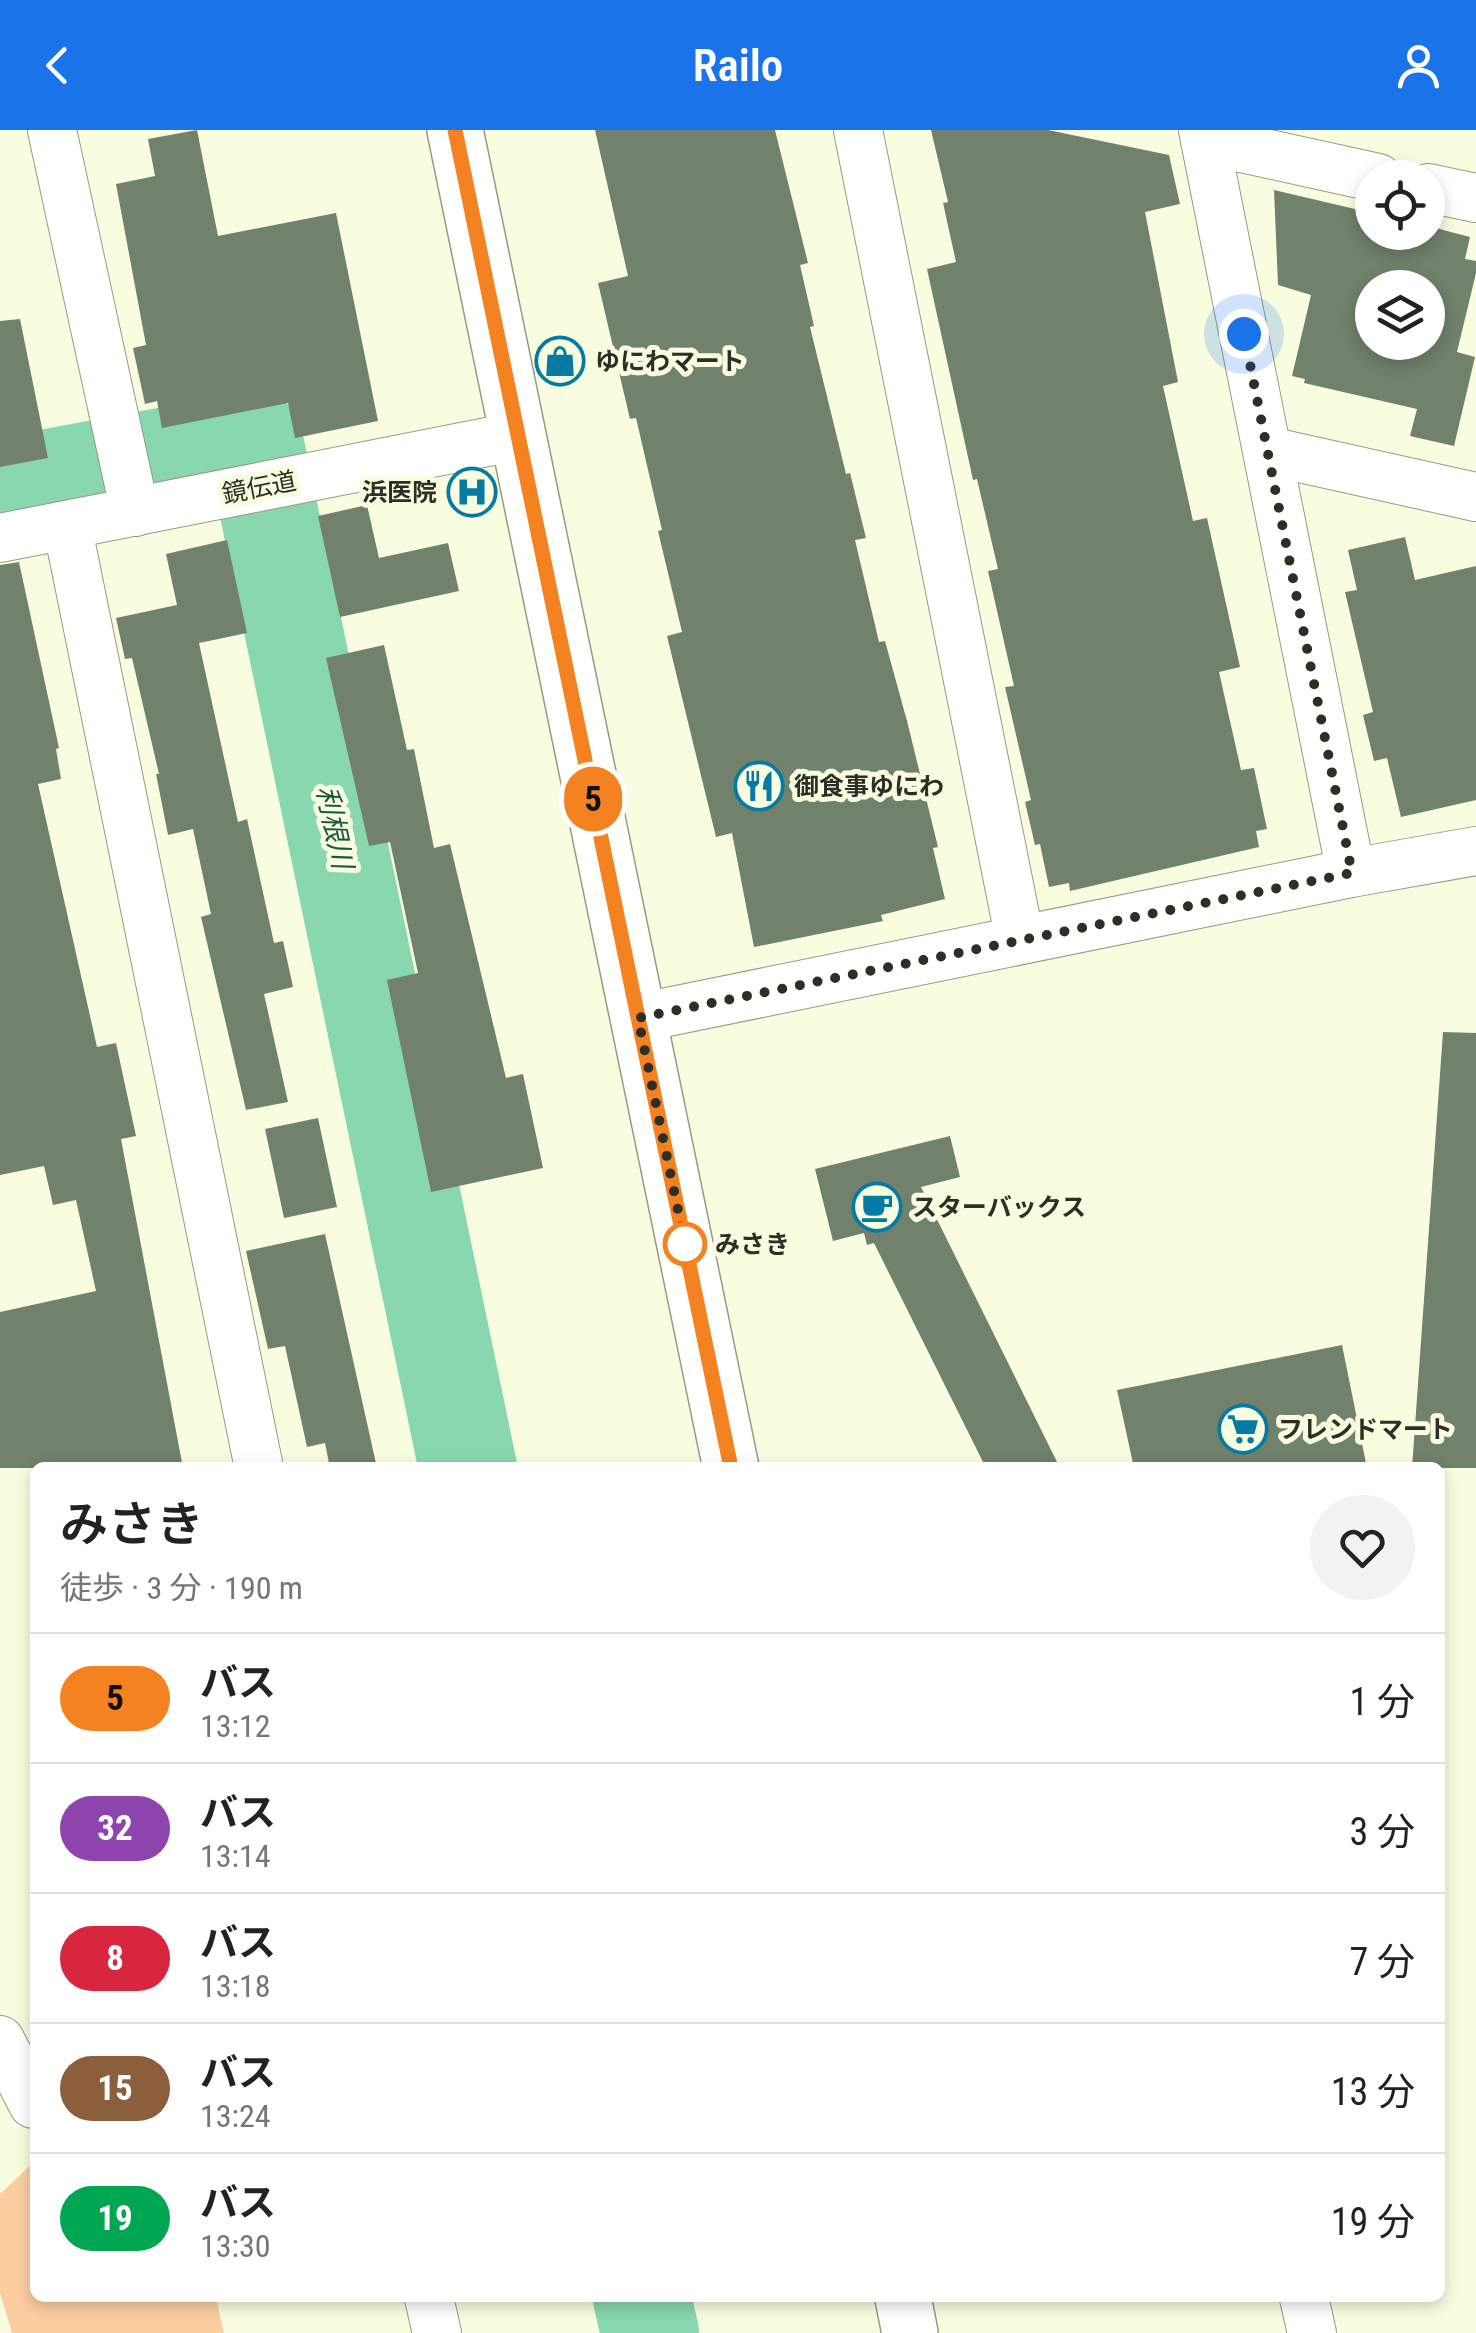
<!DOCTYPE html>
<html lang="ja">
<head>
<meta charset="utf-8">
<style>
  :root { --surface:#fff; --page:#f2f2f2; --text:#222; --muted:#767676; --line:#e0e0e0; --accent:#1a73e8 }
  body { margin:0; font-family:"Roboto Condensed","Noto Sans JP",sans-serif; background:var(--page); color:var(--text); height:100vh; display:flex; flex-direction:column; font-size:38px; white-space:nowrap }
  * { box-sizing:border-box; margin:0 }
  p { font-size:32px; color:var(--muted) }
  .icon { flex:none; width:55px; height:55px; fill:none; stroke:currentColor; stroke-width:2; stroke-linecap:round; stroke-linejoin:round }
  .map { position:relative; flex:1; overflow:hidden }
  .drawer { position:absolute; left:30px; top:1332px; width:1415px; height:840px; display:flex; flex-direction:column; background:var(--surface); border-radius:15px; box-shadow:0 5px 15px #0003 }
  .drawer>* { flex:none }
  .badge { padding:0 20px; border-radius:32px; font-size:35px; line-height:65px }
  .fabs { position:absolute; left:1355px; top:30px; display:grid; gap:20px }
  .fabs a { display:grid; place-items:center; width:90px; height:90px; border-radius:50%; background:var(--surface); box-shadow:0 5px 15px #0003; font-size:50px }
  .you { position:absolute; width:50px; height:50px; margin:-25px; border:8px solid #fff; border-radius:50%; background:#1a73e8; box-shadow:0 0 0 15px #1a73e833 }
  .map>.badge { position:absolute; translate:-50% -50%; box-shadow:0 0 0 5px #fff }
  .round { display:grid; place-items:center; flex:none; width:105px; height:105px; border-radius:52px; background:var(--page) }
  .summary { display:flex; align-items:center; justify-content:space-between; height:170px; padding:0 30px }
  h1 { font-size:48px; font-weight:600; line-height:75px }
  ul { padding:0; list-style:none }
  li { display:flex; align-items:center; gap:30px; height:130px; padding:0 30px; border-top:2px solid var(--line) }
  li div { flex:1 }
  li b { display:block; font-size:38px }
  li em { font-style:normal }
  li .badge { min-width:110px; font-weight:700; text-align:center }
  header { display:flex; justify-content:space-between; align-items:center; height:130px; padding:0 30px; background:var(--accent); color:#fff; font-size:45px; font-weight:600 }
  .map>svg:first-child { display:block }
</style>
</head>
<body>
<header><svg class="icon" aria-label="back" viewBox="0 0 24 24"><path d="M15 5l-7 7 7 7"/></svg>Railo<svg class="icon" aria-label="person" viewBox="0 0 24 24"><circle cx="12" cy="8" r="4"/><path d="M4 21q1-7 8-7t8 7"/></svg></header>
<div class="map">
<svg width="1476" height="2203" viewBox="0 0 1476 2203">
  <rect width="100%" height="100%" fill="#f9fde0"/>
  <polygon fill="#fbcea0" points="35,2031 35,2168 216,2168 224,2203 12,2203 0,2163 0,2064"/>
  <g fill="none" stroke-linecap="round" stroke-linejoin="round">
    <g stroke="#88d7ae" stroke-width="98">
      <polyline points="0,357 254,310 468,1338"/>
      <polyline points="642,2168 650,2203"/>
    </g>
  </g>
  <g fill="#71816b" fill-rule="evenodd">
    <polygon points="197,0 218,106 336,83 378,291 295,308 288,273 162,298 157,271 145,274 133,218 146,215 116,54 155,46 148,9"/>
    <polygon points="595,0 775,0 808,133 800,135 814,196 810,197 846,344 850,343 866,408 855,410 879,512 885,511 907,591 938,717 933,718 945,769 881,785 883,791 754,817 732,703 716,707 667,506 682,502 658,401 662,400 636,288 630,289 598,153 628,146"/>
    <polygon points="931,0 1048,0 1169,25 1180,74 1145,82 1178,252 1163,256 1193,391 1207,388 1240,537 1219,542 1241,640 1254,638 1267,699 1256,701 1259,717 1070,761 1069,753 1049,757 1040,714 1035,715 1025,672 1031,670 1005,557 1014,556 988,441 998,439 977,349 973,350 927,139 956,132 943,73 948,72"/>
    <path d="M1274,60L1372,83V102H1428V96L1470,107L1465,129L1476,131V143L1457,222L1475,227L1454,316L1410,306L1417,279L1304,253L1305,249L1292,246L1311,165L1278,155ZM1372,158H1428V212H1372Z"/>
    <polygon points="20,189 48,328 0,337 0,191"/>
    <polygon points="367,375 379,428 448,413 459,461 340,487 318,386"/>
    <polygon points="1405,407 1415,450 1476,436 1476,670 1401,687 1387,628 1374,631 1363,585 1373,582 1345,462 1357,460 1348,420"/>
    <polygon points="227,410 247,503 199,513 238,692 247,689 274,813 283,811 293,857 264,864 288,972 246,980 201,787 211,784 193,699 168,705 156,644 159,644 132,528 125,529 116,488 177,475 166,424"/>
    <polygon points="19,432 59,618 56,619 61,649 38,654 97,917 116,913 136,1006 121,1009 183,1338 0,1338 0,1182 96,1161 76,1070 53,1075 44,1036 0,1045 0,435"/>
    <polygon points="384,515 407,620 414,619 434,718 450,714 506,948 523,944 543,1038 431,1062 387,850 418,843 390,712 369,716 326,528"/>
    <polygon points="1443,902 1476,903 1476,1338 1412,1338"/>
    <polygon points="318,988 337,1077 284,1088 265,999"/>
    <polygon points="950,1006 960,1047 921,1057 1060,1338 986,1338 874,1113 867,1115 864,1103 833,1111 815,1039"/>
    <polygon points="325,1104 377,1338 330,1338 325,1313 307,1317 285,1216 268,1219 246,1121"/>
    <polygon points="1342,1215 1367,1338 1134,1338 1117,1260"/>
  </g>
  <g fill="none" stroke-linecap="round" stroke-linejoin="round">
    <g stroke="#979b80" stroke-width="50">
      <g id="minor">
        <polyline points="52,0 135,382"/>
        <polyline points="858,0 1020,810"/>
        <polyline points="1203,0 1351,743"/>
        <polyline points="1205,10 1378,48"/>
        <polyline points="1428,58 1476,68"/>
        <polyline points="1268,321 1476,367"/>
        <polyline points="67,395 259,1338"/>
        <polyline points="0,408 518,306"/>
        <polyline points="638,888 1351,743 1476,721"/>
        <polyline points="0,1910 33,1974"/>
        <polyline points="429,2168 437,2203"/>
        <polyline points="1304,2168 1312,2203"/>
      </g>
    </g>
    <g stroke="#979b80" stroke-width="58">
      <g id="tertiary">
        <polyline points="455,0 731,1338"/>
        <polyline points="903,2168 910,2203"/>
      </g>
    </g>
    <use href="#minor" stroke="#fff" stroke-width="48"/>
    <use href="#tertiary" stroke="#fff" stroke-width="55"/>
  </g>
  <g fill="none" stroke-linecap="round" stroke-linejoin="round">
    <g stroke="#fff" stroke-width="22">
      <polyline id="line" points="455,0 731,1338"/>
    </g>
    <use href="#line" stroke="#f58220" stroke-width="15"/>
    <polyline stroke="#2d2e24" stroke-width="10" stroke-dasharray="0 18" points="685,1114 638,888 1352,743 1244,204"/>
  </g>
  <defs>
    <g id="shop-ring" transform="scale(2.5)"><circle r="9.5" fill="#f9fde0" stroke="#057aa2" stroke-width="1.5"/><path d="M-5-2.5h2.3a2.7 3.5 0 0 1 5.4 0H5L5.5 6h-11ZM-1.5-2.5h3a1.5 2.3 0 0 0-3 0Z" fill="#057aa2"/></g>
    <g id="hospital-ring" transform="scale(2.5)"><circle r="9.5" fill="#f9fde0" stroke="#057aa2" stroke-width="1.5"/><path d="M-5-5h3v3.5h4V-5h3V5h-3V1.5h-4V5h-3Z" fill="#057aa2"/></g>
    <g id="restaurant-ring" transform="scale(2.5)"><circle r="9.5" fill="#f9fde0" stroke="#057aa2" stroke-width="1.5"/><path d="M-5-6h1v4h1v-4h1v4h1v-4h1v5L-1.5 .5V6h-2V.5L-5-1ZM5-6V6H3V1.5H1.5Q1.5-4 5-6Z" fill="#057aa2"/></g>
    <g id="cafe-ring" transform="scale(2.5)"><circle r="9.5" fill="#f9fde0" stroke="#057aa2" stroke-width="1.5"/><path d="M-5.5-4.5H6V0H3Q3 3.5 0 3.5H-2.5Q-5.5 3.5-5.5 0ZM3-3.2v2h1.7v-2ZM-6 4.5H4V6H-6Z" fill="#057aa2"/></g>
    <g id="supermarket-ring" transform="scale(2.5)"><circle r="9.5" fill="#f9fde0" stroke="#057aa2" stroke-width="1.5"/><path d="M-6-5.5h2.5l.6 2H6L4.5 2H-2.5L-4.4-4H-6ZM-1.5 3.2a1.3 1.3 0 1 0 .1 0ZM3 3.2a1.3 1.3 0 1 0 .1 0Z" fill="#057aa2"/></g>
  </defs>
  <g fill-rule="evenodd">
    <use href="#shop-ring" x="560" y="231"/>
    <use href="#hospital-ring" x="472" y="362"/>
    <use href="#restaurant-ring" x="759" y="656"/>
    <use href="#cafe-ring" x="877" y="1077"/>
    <use href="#supermarket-ring" x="1243" y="1299"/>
  </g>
  <circle fill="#fff" stroke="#f58220" stroke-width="5" cx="685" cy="1114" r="20"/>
  <g text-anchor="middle" stroke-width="10" stroke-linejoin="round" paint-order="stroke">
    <g font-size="25" font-weight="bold" fill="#2d2e24" stroke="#f9fde0" text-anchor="start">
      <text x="595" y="240">ゆにわマート</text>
      <text x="437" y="371" text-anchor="end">浜医院</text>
      <text x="794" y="665">御食事ゆにわ</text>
      <text x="912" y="1086">スターバックス</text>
      <text x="1278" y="1308">フレンドマート</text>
    </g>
    <g font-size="25" fill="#2d2e24" stroke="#f9fde0">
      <text transform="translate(259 357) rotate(-11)" y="9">鏡伝道</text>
    </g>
    <g font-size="25" font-weight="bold" fill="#2d2e24" stroke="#f9fde0" text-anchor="start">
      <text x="715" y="1123">みさき</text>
    </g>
    <g font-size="28" font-style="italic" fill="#1b573c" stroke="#f9fde0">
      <text transform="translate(335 697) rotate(78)" y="10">利根川</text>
    </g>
  </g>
</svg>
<div class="fabs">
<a><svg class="icon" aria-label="locate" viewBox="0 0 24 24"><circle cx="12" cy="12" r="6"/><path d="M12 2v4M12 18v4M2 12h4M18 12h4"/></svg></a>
<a><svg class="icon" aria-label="layers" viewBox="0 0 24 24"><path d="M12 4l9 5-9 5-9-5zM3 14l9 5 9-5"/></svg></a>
</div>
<div class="you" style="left:1244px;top:204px"></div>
<b class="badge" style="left:593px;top:669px;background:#f58220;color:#111">5</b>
<section class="drawer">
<div class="summary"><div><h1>みさき</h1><p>徒歩 · 3 分 · 190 m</p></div><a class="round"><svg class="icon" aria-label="heart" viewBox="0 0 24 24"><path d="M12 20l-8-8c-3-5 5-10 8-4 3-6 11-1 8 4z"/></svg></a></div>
<ul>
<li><span class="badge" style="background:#f58220;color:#111">5</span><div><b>バス</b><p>13:12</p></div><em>1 分</em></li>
<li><span class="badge" style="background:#8e44ad;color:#fff">32</span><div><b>バス</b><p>13:14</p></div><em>3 分</em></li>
<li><span class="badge" style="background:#d7263d;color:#fff">8</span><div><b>バス</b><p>13:18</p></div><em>7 分</em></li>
<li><span class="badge" style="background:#8b5e3c;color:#fff">15</span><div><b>バス</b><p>13:24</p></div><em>13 分</em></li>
<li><span class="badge" style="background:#00a651;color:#fff">19</span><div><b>バス</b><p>13:30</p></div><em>19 分</em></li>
</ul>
</section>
</div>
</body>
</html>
